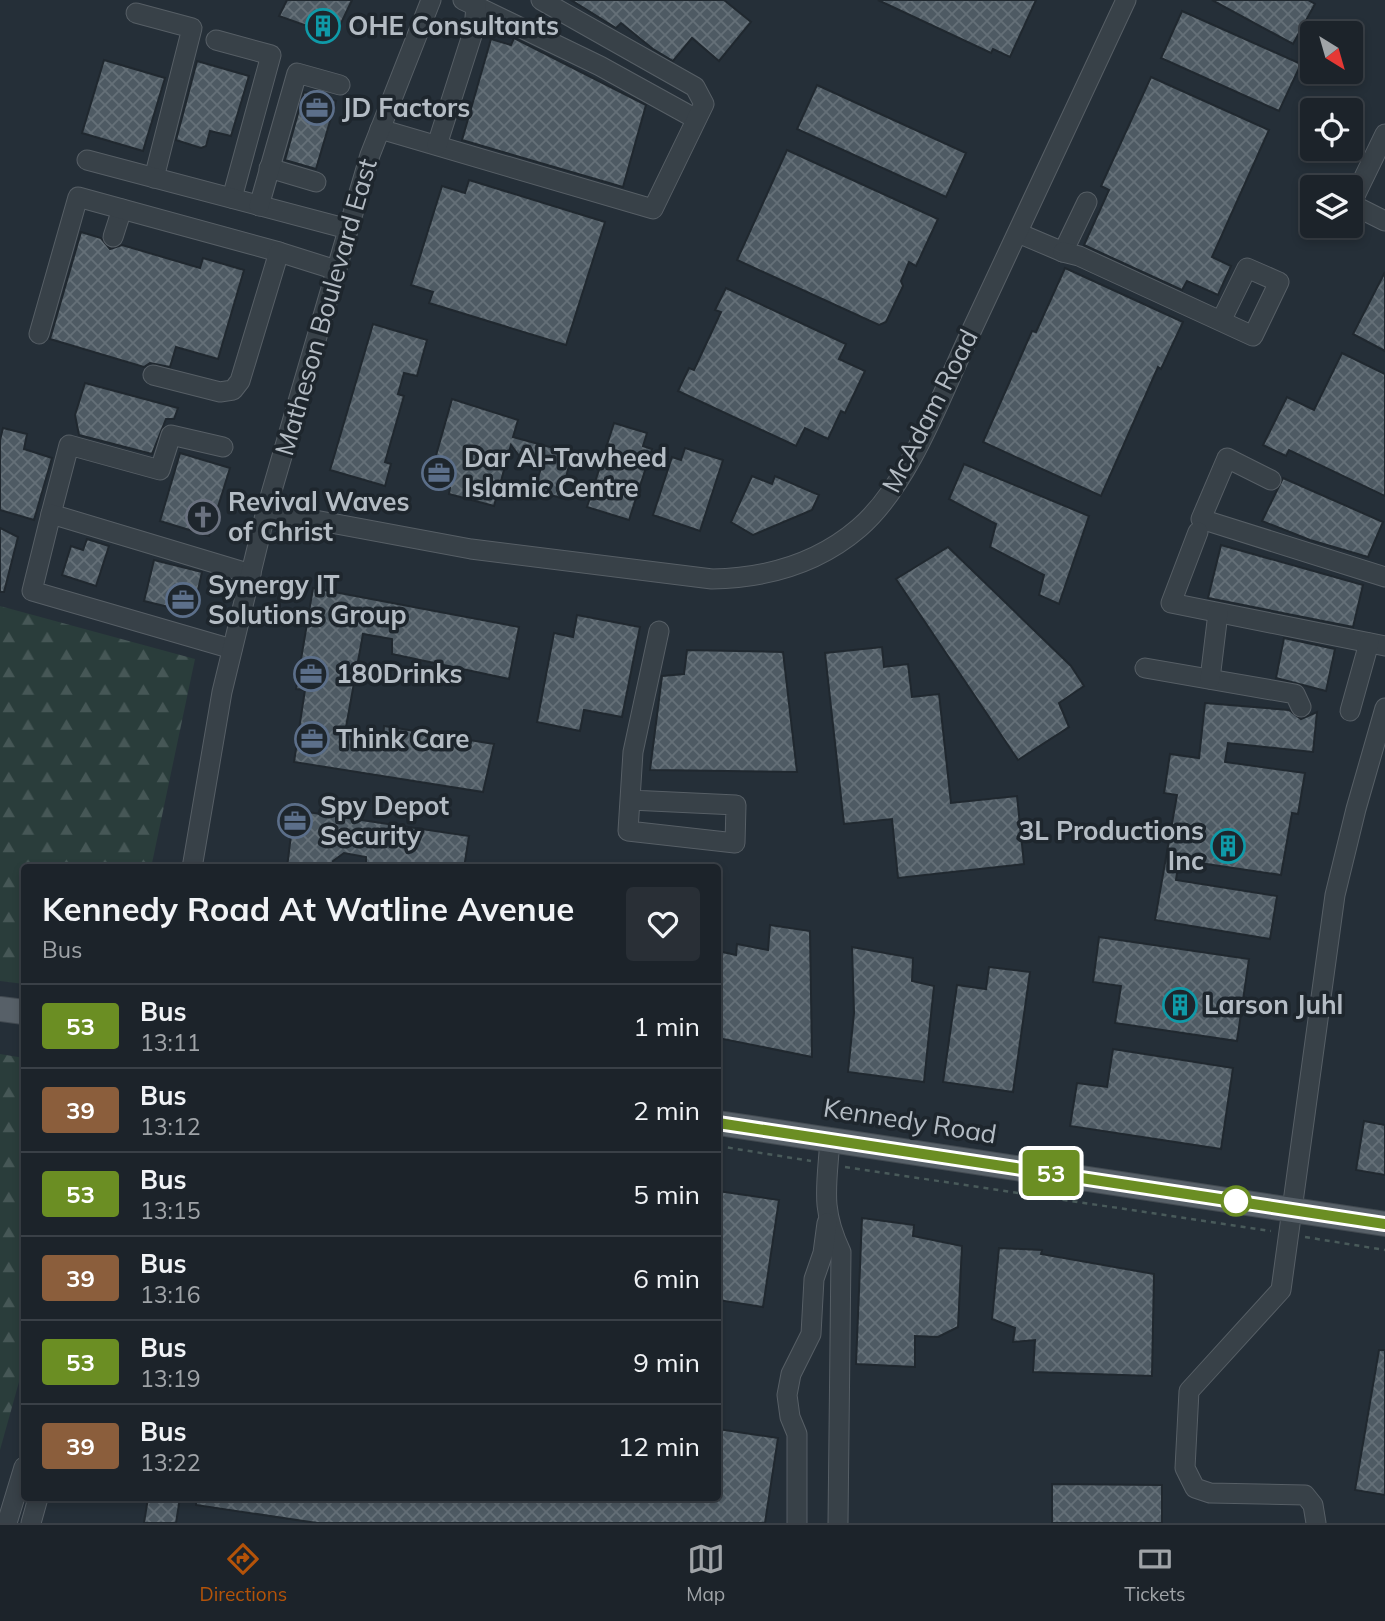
<!DOCTYPE html>
<html lang="en">
<head>
<meta charset="utf-8">
<style>
  :root { --surface:#1c232a; --page:#292f36; --text:#f1f3f6; --muted:#a0a4a8; --line:#3a4047; --accent:#b45309 }
  body { margin:0; font-family:Mulish,sans-serif; background:var(--page); color:var(--text); height:100vh; display:flex; flex-direction:column; font-size:26px; white-space:nowrap }
  * { box-sizing:border-box; margin:0 }
  p { font-size:23px; color:var(--muted) }
  .icon { flex:none; width:38px; height:38px; fill:none; stroke:currentColor; stroke-width:2; stroke-linecap:round; stroke-linejoin:round }
  .map { position:relative; flex:1; overflow:hidden }
  .details { position:absolute; left:21px; top:864px; width:700px; height:637px; display:flex; flex-direction:column; background:var(--surface); border-radius:7px; box-shadow:0 4px 10px #0003,0 0 0 2px var(--line) }
  .details>* { flex:none }
  .badge { padding:0 14px; border-radius:5px; font-size:24px; line-height:46px }
  .needle { width:46px; rotate:143deg }
  .tools { position:absolute; left:1300px; top:21px; display:grid; gap:14px }
  .tools a { display:grid; place-items:center; width:63px; height:63px; border-radius:7px; background:var(--surface); box-shadow:0 4px 10px #0003,0 0 0 2px var(--line); font-size:35px }
  .map>.badge { position:absolute; translate:-50% -50%; box-shadow:0 0 0 4px #fff }
  .round { display:grid; place-items:center; flex:none; width:74px; height:74px; border-radius:7px; background:var(--page) }
  .headline { display:flex; align-items:center; justify-content:space-between; height:119px; padding:0 21px }
  h1 { font-size:33px; font-weight:700; line-height:52px }
  ul { padding:0; list-style:none }
  li { display:flex; align-items:center; gap:21px; height:84px; padding:0 21px; border-top:2px solid var(--line) }
  li div { flex:1 }
  li b { display:block; font-size:26px }
  li em { font-style:normal }
  li .badge { min-width:77px; font-weight:700; text-align:center }
  .tab-bar { display:flex; justify-content:space-around; align-items:center; height:98px; border-top:2px solid var(--line); background:var(--surface); font-size:19px; color:var(--muted) }
  .tab-bar a { display:grid; justify-items:center; gap:4px }
  .tab-bar .active { color:var(--accent) }
  .map>svg:first-child { display:block }
</style>
</head>
<body>
<div class="map">
<svg width="1385" height="1523" viewBox="0 0 1385 1523">
  <defs>
    <pattern id="forest-firs" width="22" height="20" patternUnits="userSpaceOnUse" patternTransform="scale(1.75)"><rect width="22" height="20" fill="#2a3d3b"/><path d="M5 1l3.5 6h-7zM16 11l3.5 6h-7z" fill="#465756"/></pattern>
    <pattern id="building-cross-hatch" width="8" height="8" patternUnits="userSpaceOnUse" patternTransform="scale(1.75)"><rect width="8" height="8" fill="#4e5a63"/><path d="M0 0l8 8M0 8l8-8" fill="none" stroke="#657078"/></pattern>
  </defs>
  <rect width="100%" height="100%" fill="#252f38"/>
  <g fill="url(#forest-firs)">
    <polygon points="0,606 195,659 151,868 24,868 24,984 0,981"/>
    <polygon points="0,1054 24,1058 24,1364 0,1450"/>
  </g>
  <g fill="url(#building-cross-hatch)" stroke="#20282f" stroke-width="2">
    <polygon points="287,0 352,0 335,36 279,16"/>
    <polygon points="571,0 724,0 751,22 719,61 692,38 673,61 653,49 621,23 616,28"/>
    <polygon points="878,0 1036,0 1010,57 993,49 991,53"/>
    <polygon points="1212,0 1308,0 1315,4 1293,44"/>
    <polygon points="1182,11 1301,64 1279,111 1161,58"/>
    <polygon points="514,38 646,105 623,187 462,140 491,39 511,45"/>
    <polygon points="104,60 165,78 143,151 82,133"/>
    <polygon points="197,61 249,76 231,136 210,131 206,146 201,148 176,140"/>
    <polygon points="1151,77 1269,130 1212,257 1231,266 1218,295 1187,281 1182,290 1084,245 1109,190 1101,186"/>
    <polygon points="817,85 966,153 946,197 797,129"/>
    <polygon points="304,92 336,101 316,169 285,160"/>
    <polygon points="787,150 938,219 916,266 909,262 901,281 903,286 886,322 879,325 737,260"/>
    <polygon points="469,180 605,222 566,345 429,303 433,292 411,285 442,186 465,193"/>
    <polygon points="81,232 101,238 110,249 122,245 200,268 203,258 244,270 218,359 176,347 170,367 150,363 144,367 50,339"/>
    <polygon points="1065,268 1183,322 1161,369 1158,367 1101,496 983,442 1032,331 1036,332"/>
    <polygon points="1385,272 1385,351 1353,334"/>
    <polygon points="726,288 846,344 839,359 865,371 845,413 841,411 828,439 805,428 796,446 678,391 689,368 694,370 721,312 715,310"/>
    <polygon points="373,324 427,340 417,376 404,373 398,394 404,396 385,462 391,464 385,486 330,470"/>
    <polygon points="1342,353 1385,374 1385,496 1289,450 1286,456 1263,445 1287,397 1314,410"/>
    <polygon points="85,383 178,408 174,419 166,419 152,454 79,435 75,415"/>
    <polygon points="452,399 518,420 513,437 572,453 561,498 537,491 536,484 541,468 526,465 511,445 494,506 449,494 450,488 429,480"/>
    <polygon points="614,423 647,433 643,446 652,449 629,520 587,507"/>
    <polygon points="3,428 27,434 24,449 52,458 34,520 0,510 0,440"/>
    <polygon points="685,448 723,460 700,531 653,515 672,457 681,460"/>
    <polygon points="180,453 230,468 209,536 160,521"/>
    <polygon points="964,464 1089,516 1059,604 1039,595 1044,575 990,547 996,524 949,499"/>
    <polygon points="752,476 772,484 775,476 819,495 812,510 753,535 731,522"/>
    <polygon points="1283,478 1383,522 1368,557 1310,540 1262,521"/>
    <polygon points="0,528 18,537 4,592 0,592"/>
    <polygon points="87,539 109,546 96,586 62,575 71,546 83,550"/>
    <polygon points="1221,545 1363,585 1353,627 1208,598"/>
    <polygon points="948,547 1071,666 1084,686 1059,703 1069,727 1018,760 896,579"/>
    <polygon points="154,560 202,572 193,613 144,601"/>
    <polygon points="313,588 519,627 509,679 392,654 392,639 363,634 346,727 353,736 383,741 384,726 494,744 483,792 294,762 305,690 296,689"/>
    <polygon points="577,615 640,627 622,717 584,710 580,731 537,722 554,633 573,637"/>
    <polygon points="1284,638 1335,649 1326,691 1276,678"/>
    <polygon points="882,647 884,667 908,664 912,697 939,694 951,803 1017,796 1024,864 898,878 892,819 844,824 825,653"/>
    <polygon points="687,650 783,652 797,772 650,770 662,676 684,674"/>
    <polygon points="1205,703 1289,710 1301,719 1317,712 1313,752 1228,743 1225,762 1305,773 1298,814 1292,813 1281,875 1179,860 1176,880 1277,896 1270,939 1155,920 1177,795 1164,793 1170,754 1199,758"/>
    <polygon points="294,810 469,836 464,868 366,868 366,857 344,853 333,861 332,868 287,868"/>
    <polygon points="770,925 810,931 812,1057 718,1038 718,951 736,955 737,944 768,950"/>
    <polygon points="1099,937 1249,959 1237,1041 1115,1023 1121,986 1093,982"/>
    <polygon points="852,947 913,958 912,981 934,986 924,1082 848,1072 854,1013"/>
    <polygon points="989,967 1030,972 1013,1092 943,1082 957,985 986,989"/>
    <polygon points="1113,1049 1233,1068 1221,1149 1070,1126 1077,1083 1107,1087"/>
    <polygon points="1364,1121 1385,1125 1385,1175 1356,1170"/>
    <polygon points="718,1191 779,1200 763,1307 718,1300"/>
    <polygon points="862,1218 914,1225 913,1236 962,1246 958,1327 938,1337 915,1336 915,1367 856,1364"/>
    <polygon points="999,1248 1042,1250 1041,1254 1154,1274 1152,1376 1033,1372 1035,1340 1013,1342 1015,1328 992,1319"/>
    <polygon points="1379,1350 1385,1350 1385,1495 1355,1490"/>
    <polygon points="718,1429 778,1438 765,1523 317,1523 196,1505 196,1498 718,1498"/>
    <polygon points="1052,1484 1162,1485 1162,1523 1052,1523"/>
    <polygon points="148,1498 180,1498 176,1523 144,1523"/>
  </g>
  <g fill="none" stroke-linecap="round" stroke-linejoin="round">
    <g stroke="#575f66" stroke-width="21">
      <g id="minor">
        <polyline points="476,6 600,66 696,119"/>
        <polyline points="136,13 192,28 154,178"/>
        <polyline points="216,40 271,55 232,198"/>
        <polyline points="380,129 653,209 704,104 695,87 541,0"/>
        <polyline points="1385,134 1351,204 1385,221"/>
        <polyline points="437,145 474,29 476,6 463,0"/>
        <polyline points="87,160 348,229"/>
        <polyline points="269,168 316,182"/>
        <polyline points="259,206 297,73 340,85"/>
        <polyline points="1018,233 1063,252 1087,202"/>
        <polyline points="113,237 122,209"/>
        <polyline points="1063,252 1079,256 1253,336 1279,282 1247,268 1221,321"/>
        <polyline points="39,334 78,197 279,252"/>
        <polyline points="153,375 220,392 233,390 240,381 279,252 336,270"/>
        <polyline points="1271,480 1227,458 1201,519 1385,577"/>
        <path d="M266,511L471,549L712,579C767,578 817,564 859,528C909,485 941,396 969,336C1022,224 1074,112 1126,0"/>
        <polyline points="51,514 69,445 160,470 171,435 223,447"/>
        <polyline points="1198,532 1171,603 1385,646"/>
        <polyline points="232,649 32,591 51,514 251,574"/>
        <polyline points="1145,668 1295,694 1301,707"/>
        <polyline points="1210,679 1218,613"/>
        <polyline points="1350,711 1369,643"/>
        <polyline points="630,800 736,805 735,843 628,831 633,752 659,631"/>
        <polyline points="192,868 222,692 266,511 370,155 431,0"/>
        <path d="M830,1139C827,1186 820,1208 841,1252L838,1523"/>
        <polyline points="7,1523 24,1467"/>
        <polyline points="31,1523 38,1498"/>
        <polyline points="797,1523 797,1434 790,1417 787,1395 791,1374 811,1334 814,1279 823,1253 827,1223"/>
        <polyline points="1316,1523 1313,1505 1305,1495 1210,1493 1195,1488 1185,1468 1189,1391 1281,1290 1335,895 1356,809 1385,708"/>
      </g>
    </g>
    <g stroke="#424a51" stroke-width="26">
      <g id="major">
        <polyline points="0,1009 24,1012"/>
        <polyline points="718,1123 1385,1224"/>
      </g>
    </g>
    <g stroke="#495a5a" stroke-width="2.5" stroke-dasharray="5 5" stroke-linecap="butt">
      <polyline points="718,1146 811,1161"/>
      <polyline points="845,1167 1271,1231"/>
      <polyline points="1305,1237 1385,1250"/>
    </g>
    <use href="#minor" stroke="#384148" stroke-width="19"/>
    <use href="#major" stroke="#576068" stroke-width="24"/>
  </g>
  <g fill="none" stroke-linecap="round" stroke-linejoin="round">
    <g stroke="#fff" stroke-width="16">
      <polyline id="line" points="718,1123 1385,1224"/>
    </g>
    <use href="#line" stroke="#6b8e23" stroke-width="10"/>
  </g>
  <defs>
    <g id="building-ring" transform="scale(1.75)"><circle r="9.5" fill="#1e262d" stroke="#0f9aa8" stroke-width="1.5"/><path d="M-4-6H4V6H1V3H-1V6H-4ZM-2.5-4.3h1.7v1.8h-1.7ZM.8-4.3h1.7v1.8H.8ZM-2.5-1h1.7V.8h-1.7ZM.8-1h1.7V.8H.8Z" fill="#0f9aa8"/></g>
    <g id="office-ring" transform="scale(1.75)"><circle r="9.5" fill="#1e262d" stroke="#5c6f8a" stroke-width="1.5"/><path d="M-6-3h4V-5.5h4V-3h4V5H-6ZM-1-4.5V-3h2v-1.5ZM-6 0V1H6V0Z" fill="#5c6f8a"/></g>
    <g id="church-ring" transform="scale(1.75)"><circle r="9.5" fill="#1e262d" stroke="#6b7280" stroke-width="1.5"/><path d="M-1.2-6h2.4v3.5h3.3v2.4h-3.3V6h-2.4V-.1h-3.3v-2.4h3.3Z" fill="#6b7280"/></g>
  </defs>
  <g fill-rule="evenodd">
    <use href="#building-ring" x="323" y="26"/>
    <use href="#office-ring" x="317" y="108"/>
    <use href="#office-ring" x="439" y="473"/>
    <use href="#church-ring" x="203" y="517"/>
    <use href="#office-ring" x="183" y="600"/>
    <use href="#office-ring" x="311" y="674"/>
    <use href="#office-ring" x="312" y="739"/>
    <use href="#office-ring" x="295" y="821"/>
    <use href="#building-ring" x="1228" y="846"/>
    <use href="#building-ring" x="1180" y="1005"/>
  </g>
  <circle fill="#fff" stroke="#6b8e23" stroke-width="3.5" cx="1236" cy="1201" r="14"/>
  <g text-anchor="middle" stroke-width="7" stroke-linejoin="round" paint-order="stroke">
    <g font-size="26" font-weight="bold" fill="#b4bcc4" stroke="#1e262d" text-anchor="start">
      <text x="348" y="35">OHE Consultants</text>
      <text x="342" y="117">JD Factors</text>
      <text x="464" y="467">Dar Al-Tawheed<tspan x="464" dy="30">Islamic Centre</tspan></text>
      <text x="228" y="511">Revival Waves<tspan x="228" dy="30">of Christ</tspan></text>
      <text x="208" y="594">Synergy IT<tspan x="208" dy="30">Solutions Group</tspan></text>
      <text x="336" y="683">180Drinks</text>
      <text x="336" y="748">Think Care</text>
      <text x="320" y="815">Spy Depot<tspan x="320" dy="30">Security</tspan></text>
      <text x="1204" y="840" text-anchor="end">3L Productions<tspan x="1204" dy="30">Inc</tspan></text>
      <text x="1204" y="1014">Larson Juhl</text>
    </g>
    <g font-size="26" fill="#b4bcc4" stroke="#1e262d">
      <text transform="translate(326 307) rotate(-74)" y="9">Matheson Boulevard East</text>
      <text transform="translate(930 411) rotate(-63)" y="9">McAdam Road</text>
      <text transform="translate(910 1121) rotate(9)" y="9">Kennedy Road</text>
    </g>
  </g>
</svg>
<div class="tools">
<a><svg class="needle" viewBox="-14 -14 28 28"><path d="M0-13l5 13h-10z" fill="#e53935"/><path d="M0 13l5-13h-10z" fill="#a0a4a8"/></svg></a>
<a><svg class="icon" aria-label="locate" viewBox="0 0 24 24"><circle cx="12" cy="12" r="6"/><path d="M12 2v4M12 18v4M2 12h4M18 12h4"/></svg></a>
<a><svg class="icon" aria-label="layers" viewBox="0 0 24 24"><path d="M12 4l9 5-9 5-9-5zM3 14l9 5 9-5"/></svg></a>
</div>
<b class="badge" style="left:1051px;top:1173px;background:#6b8e23;color:#fff">53</b>
<section class="details">
<div class="headline"><div><h1>Kennedy Road At Watline Avenue</h1><p>Bus</p></div><a class="round"><svg class="icon" aria-label="heart" viewBox="0 0 24 24"><path d="M12 20l-8-8c-3-5 5-10 8-4 3-6 11-1 8 4z"/></svg></a></div>
<ul>
<li><span class="badge" style="background:#6b8e23;color:#fff">53</span><div><b>Bus</b><p>13:11</p></div><em>1 min</em></li>
<li><span class="badge" style="background:#8b5e3c;color:#fff">39</span><div><b>Bus</b><p>13:12</p></div><em>2 min</em></li>
<li><span class="badge" style="background:#6b8e23;color:#fff">53</span><div><b>Bus</b><p>13:15</p></div><em>5 min</em></li>
<li><span class="badge" style="background:#8b5e3c;color:#fff">39</span><div><b>Bus</b><p>13:16</p></div><em>6 min</em></li>
<li><span class="badge" style="background:#6b8e23;color:#fff">53</span><div><b>Bus</b><p>13:19</p></div><em>9 min</em></li>
<li><span class="badge" style="background:#8b5e3c;color:#fff">39</span><div><b>Bus</b><p>13:22</p></div><em>12 min</em></li>
</ul>
</section>
</div>
<nav class="tab-bar">
<a class="active"><svg class="icon" aria-label="directions" viewBox="0 0 24 24"><path d="M12 3l9 9-9 9-9-9zM9 14v-3h6M13 9l2 2-2 2"/></svg>Directions</a>
<a><svg class="icon" aria-label="map" viewBox="0 0 24 24"><path d="M3 6l6-2 6 2 6-2v14l-6 2-6-2-6 2zM9 4v14M15 6v14"/></svg>Map</a>
<a><svg class="icon" aria-label="tickets" viewBox="0 0 24 24"><path d="M3 7h18v10H3zM15 7v10"/></svg>Tickets</a>
</nav>
</body>
</html>
